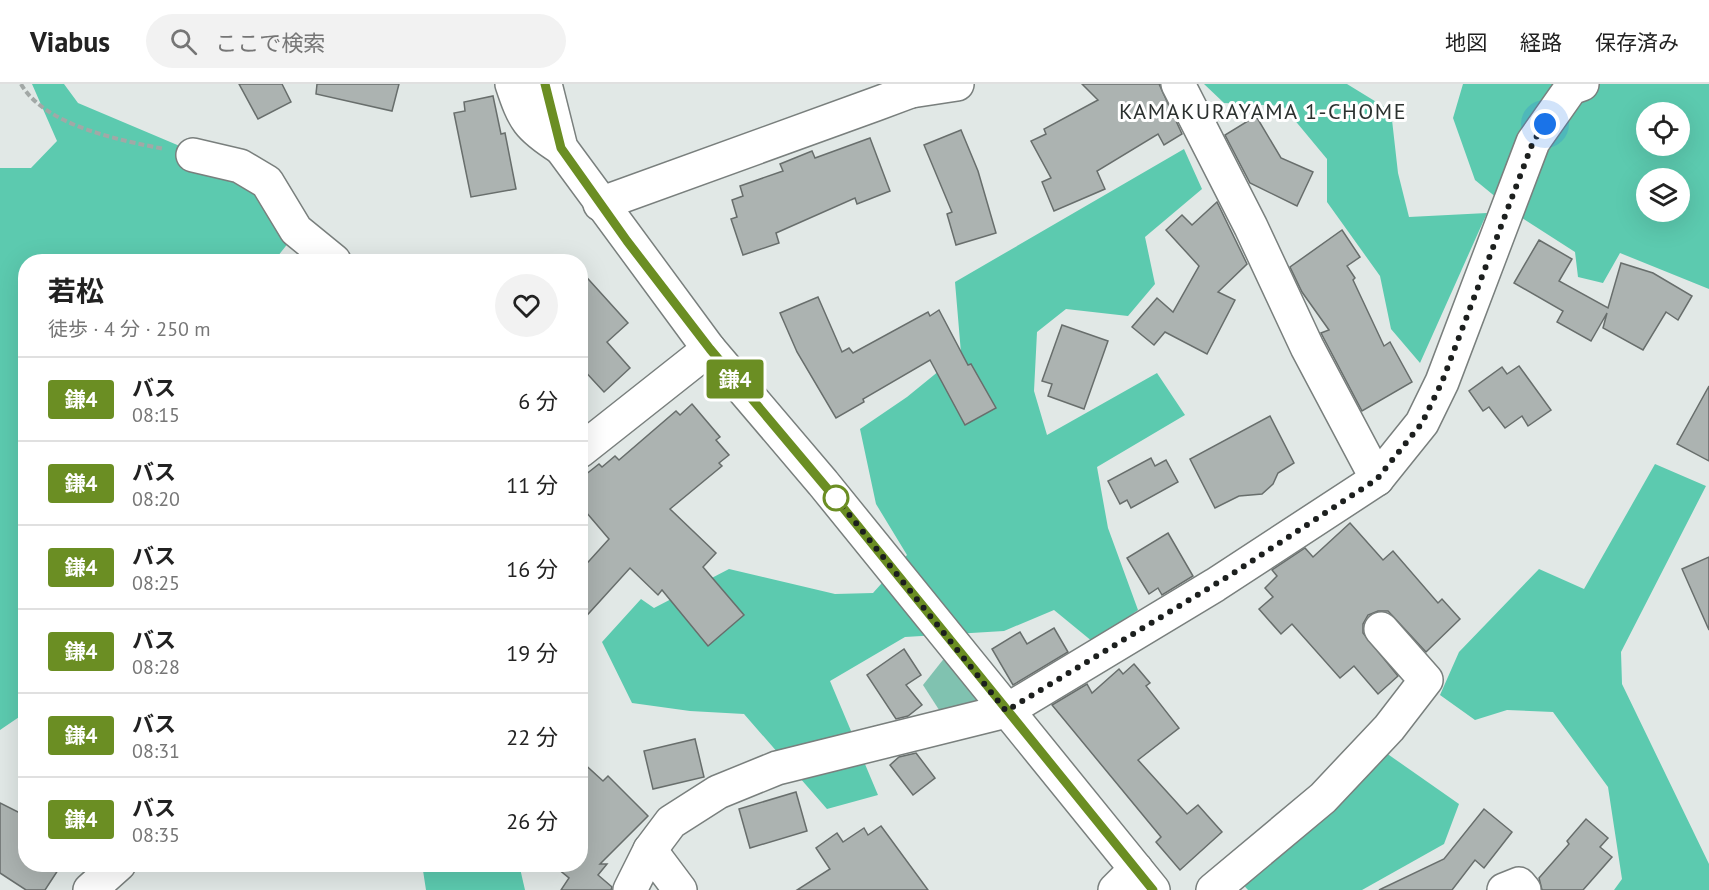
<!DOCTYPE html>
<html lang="ja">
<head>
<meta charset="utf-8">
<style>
  :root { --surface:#fff; --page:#f2f2f2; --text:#222; --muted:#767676; --line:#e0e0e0 }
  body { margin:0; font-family:"PT Sans","Noto Sans JP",sans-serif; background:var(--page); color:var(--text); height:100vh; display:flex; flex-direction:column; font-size:22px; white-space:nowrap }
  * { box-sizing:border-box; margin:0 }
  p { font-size:20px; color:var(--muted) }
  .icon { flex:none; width:33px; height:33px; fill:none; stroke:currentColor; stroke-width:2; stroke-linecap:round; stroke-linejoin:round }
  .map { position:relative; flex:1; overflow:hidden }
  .panel { position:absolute; left:18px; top:170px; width:570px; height:618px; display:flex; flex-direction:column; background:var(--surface); border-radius:24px; box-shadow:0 6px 24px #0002 }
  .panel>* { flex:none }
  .badge { padding:0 12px; border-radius:4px; font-size:21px; line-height:39px }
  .tools { position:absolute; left:1636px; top:18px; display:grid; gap:12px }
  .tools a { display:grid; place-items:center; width:54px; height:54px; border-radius:50%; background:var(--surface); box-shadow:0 6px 24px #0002; font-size:30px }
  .you { position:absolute; width:30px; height:30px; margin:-15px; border:4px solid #fff; border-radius:50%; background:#1a73e8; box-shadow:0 0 0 9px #1a73e833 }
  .map>.badge { position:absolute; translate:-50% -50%; box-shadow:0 0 0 3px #fff }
  .round { display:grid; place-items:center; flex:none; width:63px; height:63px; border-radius:32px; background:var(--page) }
  .summary { display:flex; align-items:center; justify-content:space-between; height:102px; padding:0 30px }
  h1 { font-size:28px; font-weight:700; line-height:45px }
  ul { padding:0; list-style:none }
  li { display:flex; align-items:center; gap:18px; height:84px; padding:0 30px; border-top:2px solid var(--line) }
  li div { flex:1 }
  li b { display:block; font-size:22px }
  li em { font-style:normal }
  li .badge { min-width:66px; font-weight:700; text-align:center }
  header { display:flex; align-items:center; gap:36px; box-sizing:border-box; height:84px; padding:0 30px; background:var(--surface); border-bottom:2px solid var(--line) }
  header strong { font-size:28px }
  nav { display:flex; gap:33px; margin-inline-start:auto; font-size:21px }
  .search { width:420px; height:54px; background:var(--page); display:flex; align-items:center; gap:15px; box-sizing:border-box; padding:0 21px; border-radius:33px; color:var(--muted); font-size:22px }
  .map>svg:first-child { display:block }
</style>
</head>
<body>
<header>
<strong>Viabus</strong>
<div class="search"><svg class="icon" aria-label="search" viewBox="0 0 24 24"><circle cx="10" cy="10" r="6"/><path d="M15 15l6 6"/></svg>ここで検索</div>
<nav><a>地図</a><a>経路</a><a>保存済み</a></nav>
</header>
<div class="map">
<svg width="1709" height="806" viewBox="0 0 1709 806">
  <rect width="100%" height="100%" fill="#e1e8e6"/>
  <polygon fill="#80c2b0" points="946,572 977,616 943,632 923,601"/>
  <g fill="#5ccaaf" fill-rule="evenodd">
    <polygon points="32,0 64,0 78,19 258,95 258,116 289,158 274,177 26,177 25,629 0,646 0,84 31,84 57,57"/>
    <polygon points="1204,0 1347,0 1391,27 1398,89 1409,133 1487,129 1420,279 1391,245 1380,192 1327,118 1327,75 1283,22 1224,19"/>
    <path d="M1463,0H1709V205L1620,169L1603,199L1578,193L1575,168L1519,132L1475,96L1453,34ZM1647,28H1680V62H1647ZM1647,94H1680V128H1647Z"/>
    <polygon points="1184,65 1202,105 1145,153 1155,200 1128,232 1066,225 1037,248 1034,307 1047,351 1157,289 1185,331 1097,383 1108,444 1138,526 1093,558 1054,526 1004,547 905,553 830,597 878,711 827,725 744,630 690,627 632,619 602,558 641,515 654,524 729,485 835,510 873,509 907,471 876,420 860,345 907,313 961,269 955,198"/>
    <polygon points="1655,380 1706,402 1621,568 1622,600 1709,780 1709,806 1614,806 1622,795 1608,703 1553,628 1507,626 1475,636 1440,611 1459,568 1539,485 1584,505"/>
    <polygon points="1379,664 1459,720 1444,760 1362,806 1248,806 1239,796"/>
    <polygon points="422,780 519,780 525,806 426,806"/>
  </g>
  <g fill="#acb3b1" stroke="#686e6c" stroke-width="1.5">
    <polygon points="239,0 282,0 291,18 258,35"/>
    <polygon points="317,0 399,0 392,27 316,10"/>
    <polygon points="1082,0 1159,0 1182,50 1164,61 1158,50 1097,87 1105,105 1054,127 1042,98 1051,94 1031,57 1046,50 1044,45 1098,16"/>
    <polygon points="493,12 501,50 505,49 516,105 471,113 454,29 465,27 464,18"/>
    <polygon points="1256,32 1281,74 1313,88 1297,122 1250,99 1225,51"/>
    <polygon points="961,46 978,87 996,149 956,161 947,130 952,128 924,61"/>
    <polygon points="870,54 890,107 857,120 855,114 776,149 779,159 743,171 731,135 737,133 732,116 743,112 740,102 783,87 780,80 812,67 815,74"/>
    <polygon points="1217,118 1247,180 1218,208 1235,216 1207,270 1165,248 1154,261 1132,243 1157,214 1173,228 1199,182 1166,146 1182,131 1192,141"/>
    <polygon points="1342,146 1360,173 1347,182 1355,194 1353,196 1384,262 1390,258 1412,298 1362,327 1321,249 1329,246 1302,208 1290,183"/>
    <polygon points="1539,156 1572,175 1559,197 1608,224 1621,179 1653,189 1692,212 1678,236 1666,228 1643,266 1603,244 1607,229 1591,257 1557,238 1563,227 1514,199"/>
    <polygon points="580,186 628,239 607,258 630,284 604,308 580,282"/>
    <polygon points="818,213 842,268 849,264 853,269 928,228 930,232 939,226 968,281 971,280 996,324 965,341 930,276 863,315 864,318 836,334 797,268 780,229"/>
    <polygon points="1062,241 1108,257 1084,325 1048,312 1052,300 1042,297"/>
    <polygon points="1519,282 1551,326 1528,342 1522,332 1505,344 1489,323 1483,327 1469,307 1502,283 1507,290"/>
    <polygon points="1709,302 1709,377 1677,360"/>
    <polygon points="692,320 720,353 716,356 729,371 719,379 722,382 670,425 716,469 703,483 744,531 708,562 662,506 658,511 630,484 580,539 580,487 609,455 580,421 580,395 599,380 602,383 615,372 619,376 676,327 680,331"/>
    <polygon points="1270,332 1294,379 1278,389 1273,400 1262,410 1239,412 1215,424 1190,375"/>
    <polygon points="1151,374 1155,382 1166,376 1178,398 1131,424 1127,416 1120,420 1108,397"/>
    <polygon points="1350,439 1383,476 1393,467 1438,519 1442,515 1460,535 1426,568 1388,527 1378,527 1368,531 1363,540 1363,549 1398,592 1378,610 1354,582 1340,594 1292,540 1281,550 1259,525 1273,513 1265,504 1277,492 1272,486 1305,464 1313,473"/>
    <polygon points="1168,449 1193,492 1162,511 1158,504 1149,510 1127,474"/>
    <polygon points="1709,473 1709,546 1682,485"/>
    <polygon points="1054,544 1068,568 1013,601 992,565 1020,548 1027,560"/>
    <polygon points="904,565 921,591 906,601 922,621 908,632 896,635 867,591"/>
    <polygon points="1134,580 1150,599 1146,602 1179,644 1138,676 1187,730 1198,721 1222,748 1180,786 1156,758 1161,753 1052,621 1087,600 1092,609 1119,585 1123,590"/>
    <polygon points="695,655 704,693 653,705 644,667"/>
    <polygon points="916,669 935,694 913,711 890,681 899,673"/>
    <polygon points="580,676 603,697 608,692 648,732 600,780 607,780 598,791 612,803 611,806 561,806 569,794 552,780 580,780"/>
    <polygon points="796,708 807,747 750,764 739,725"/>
    <polygon points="0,719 26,732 26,780 62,780 45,806 26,806 0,789"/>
    <polygon points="1484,725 1512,748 1484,784 1475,776 1452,806 1379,806 1444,775"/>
    <polygon points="1586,735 1608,754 1600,763 1612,773 1583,806 1542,806 1539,794 1569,760 1567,757"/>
    <polygon points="881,742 928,806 797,806 830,785 816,764 837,749 843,758 864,744 868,751"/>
  </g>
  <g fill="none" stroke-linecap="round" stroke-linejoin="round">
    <g stroke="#797f7d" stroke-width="36">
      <g id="minor">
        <path d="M512,0C524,36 528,43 561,64"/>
        <polyline points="545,0 561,64 709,265 823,399 1153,806"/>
        <polyline points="1178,0 1251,143 1307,263 1377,395"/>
        <polyline points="911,7 957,0"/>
        <polyline points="193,71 240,82 267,98 296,146 334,177"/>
        <polyline points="600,120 876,20 911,7 918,0"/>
        <polyline points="580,367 709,265"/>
        <polyline points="650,766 680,806"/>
        <polyline points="90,806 119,780"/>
        <polyline points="630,806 650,766 671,738 718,708 777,684 1006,627 1215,501 1377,395 1422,339 1442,298 1533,58 1571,4 1582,0"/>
        <polyline points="1115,806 1136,785"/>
        <polyline points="1213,806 1323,714 1389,644 1426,596 1381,545"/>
        <polyline points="1504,806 1519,800 1524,806"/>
      </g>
    </g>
    <path stroke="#a2a8a6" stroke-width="4" stroke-dasharray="6 3" stroke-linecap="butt" d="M21,0C45,42 120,56 164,65"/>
    <use href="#minor" stroke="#fff" stroke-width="33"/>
  </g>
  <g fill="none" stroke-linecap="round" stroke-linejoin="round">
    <g stroke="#fff" stroke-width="14">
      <polyline id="line" points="545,0 561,64 627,157 710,265 836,415 1153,806"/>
    </g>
    <use href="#line" stroke="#6b8e23" stroke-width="9"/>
    <polyline stroke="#1c1f1e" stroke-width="6" stroke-dasharray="0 10.8" points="836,414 1006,627 1232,490 1377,395 1422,339 1442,298 1533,58 1545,40"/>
  </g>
  <circle fill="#fff" stroke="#6b8e23" stroke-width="3" cx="836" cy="414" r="12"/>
  <g text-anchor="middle" stroke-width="6" stroke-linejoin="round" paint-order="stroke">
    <g font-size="22" letter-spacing="1.5" fill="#2c3230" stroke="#fff">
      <text x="1263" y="35">KAMAKURAYAMA 1-CHOME</text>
    </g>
  </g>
</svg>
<div class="tools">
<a><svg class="icon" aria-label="locate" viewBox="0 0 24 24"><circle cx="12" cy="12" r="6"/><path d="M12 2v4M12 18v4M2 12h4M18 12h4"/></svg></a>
<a><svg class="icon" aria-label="layers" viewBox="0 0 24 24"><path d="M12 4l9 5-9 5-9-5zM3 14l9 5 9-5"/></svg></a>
</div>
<div class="you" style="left:1545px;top:40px"></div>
<b class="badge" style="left:735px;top:295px;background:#6b8e23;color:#fff">鎌4</b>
<section class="panel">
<div class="summary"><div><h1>若松</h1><p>徒歩 · 4 分 · 250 m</p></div><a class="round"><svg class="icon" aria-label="heart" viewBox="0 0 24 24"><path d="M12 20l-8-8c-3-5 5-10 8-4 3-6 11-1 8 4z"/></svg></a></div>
<ul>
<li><span class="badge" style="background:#6b8e23;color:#fff">鎌4</span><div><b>バス</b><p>08:15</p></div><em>6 分</em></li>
<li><span class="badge" style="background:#6b8e23;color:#fff">鎌4</span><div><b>バス</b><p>08:20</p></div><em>11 分</em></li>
<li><span class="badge" style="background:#6b8e23;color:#fff">鎌4</span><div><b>バス</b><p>08:25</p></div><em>16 分</em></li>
<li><span class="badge" style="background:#6b8e23;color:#fff">鎌4</span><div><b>バス</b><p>08:28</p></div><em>19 分</em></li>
<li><span class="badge" style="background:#6b8e23;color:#fff">鎌4</span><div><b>バス</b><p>08:31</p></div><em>22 分</em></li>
<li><span class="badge" style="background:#6b8e23;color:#fff">鎌4</span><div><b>バス</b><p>08:35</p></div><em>26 分</em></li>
</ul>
</section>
</div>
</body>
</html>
